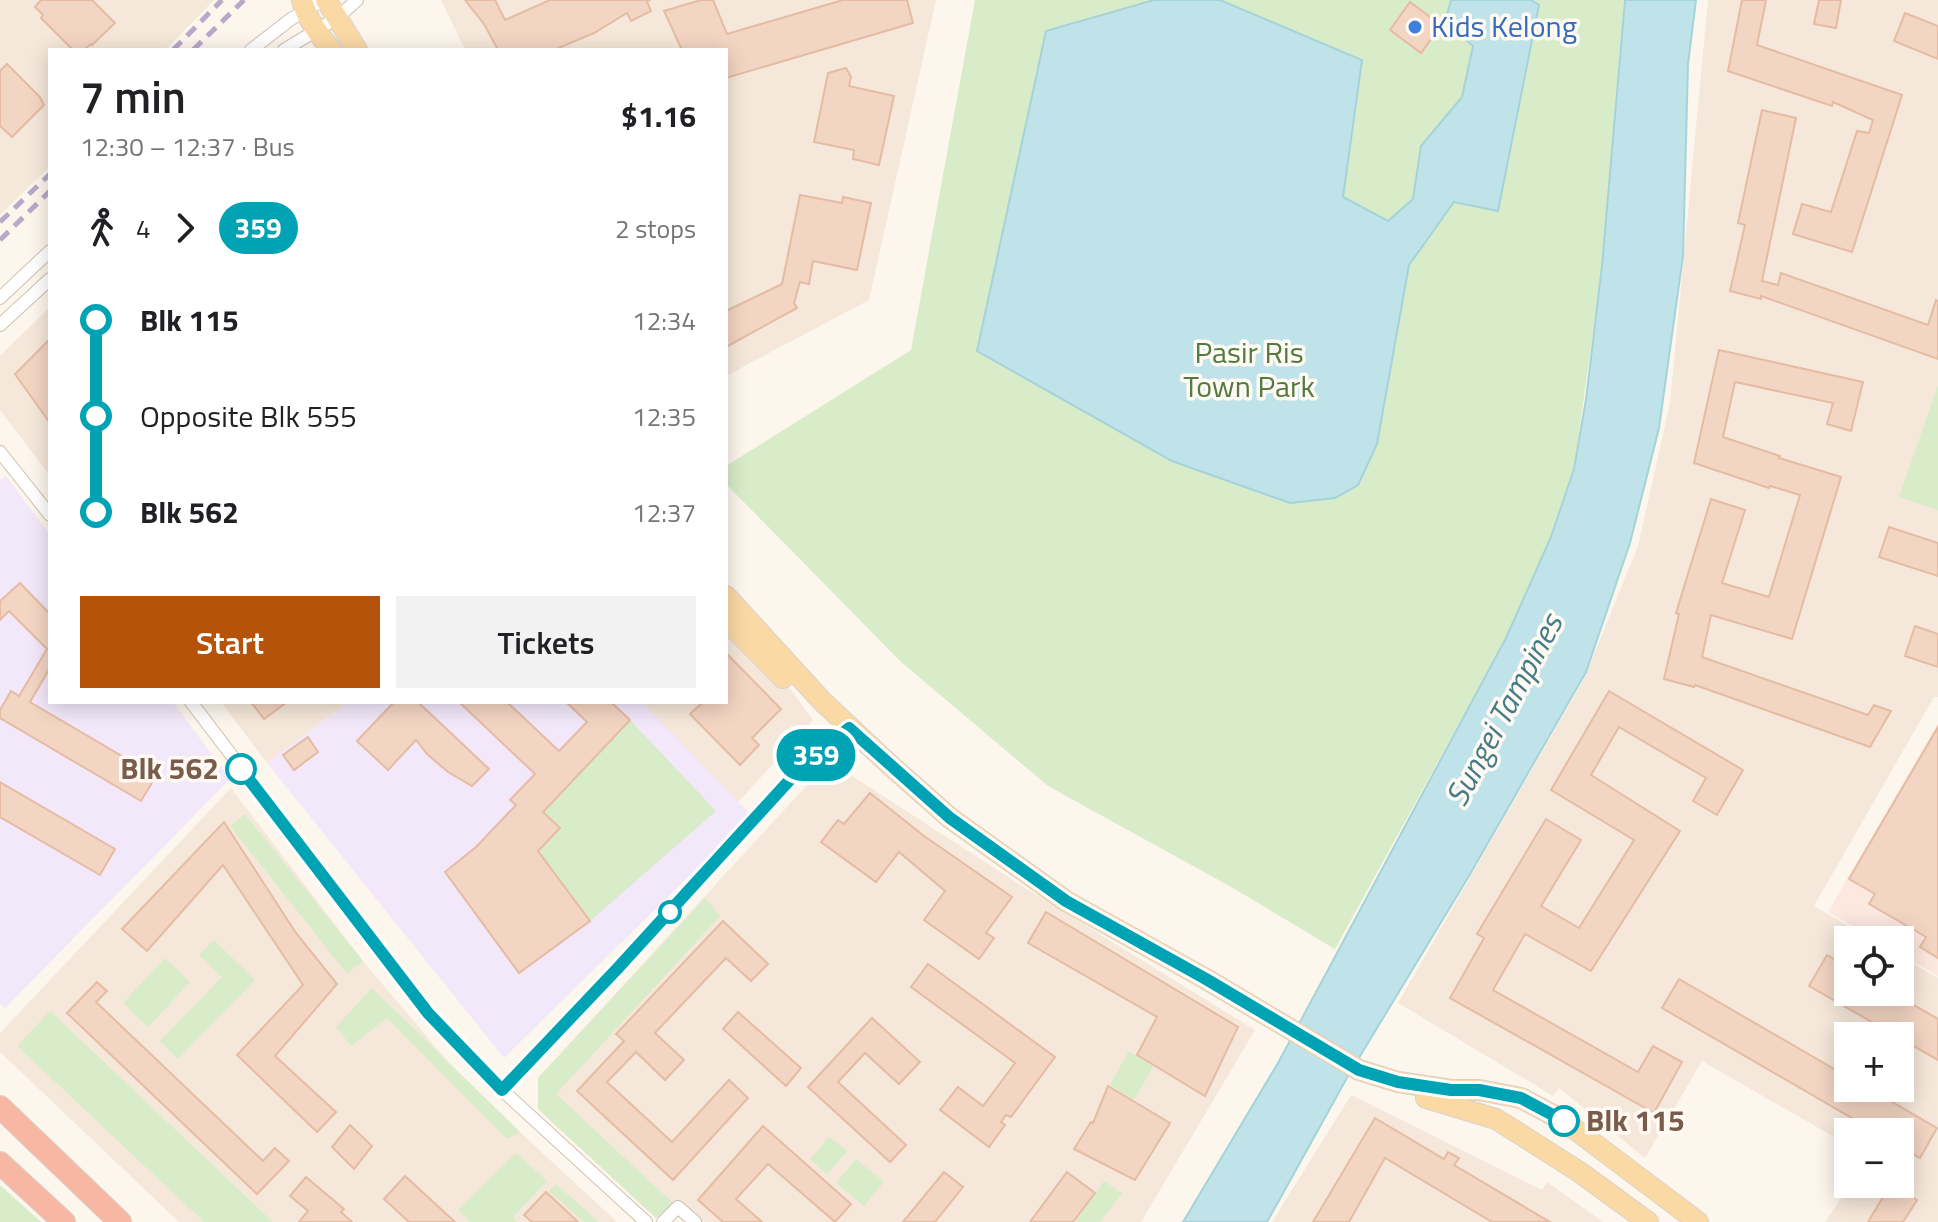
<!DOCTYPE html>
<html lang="en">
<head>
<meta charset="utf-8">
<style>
  :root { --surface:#fff; --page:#f2f2f2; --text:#202124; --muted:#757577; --accent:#b45309 }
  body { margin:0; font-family:"Titillium Web",sans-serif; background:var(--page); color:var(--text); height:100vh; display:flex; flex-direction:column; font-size:30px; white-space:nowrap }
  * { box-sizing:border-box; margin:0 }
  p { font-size:26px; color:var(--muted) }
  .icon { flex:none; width:44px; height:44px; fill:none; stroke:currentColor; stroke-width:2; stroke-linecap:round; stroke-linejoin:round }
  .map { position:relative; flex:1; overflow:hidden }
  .sheet { position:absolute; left:48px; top:48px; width:680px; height:656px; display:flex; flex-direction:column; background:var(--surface); border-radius:0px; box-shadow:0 4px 20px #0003 }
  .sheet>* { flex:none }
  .badge { padding:0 16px; border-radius:26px; font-size:28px; line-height:52px }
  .fabs { position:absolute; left:1834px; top:926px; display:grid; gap:16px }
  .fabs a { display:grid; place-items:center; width:80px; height:80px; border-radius:0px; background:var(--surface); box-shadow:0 4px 20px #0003; font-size:40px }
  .map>.badge { position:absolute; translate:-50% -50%; box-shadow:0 0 0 4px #fff }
  .legs { display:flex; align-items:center; gap:12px; height:88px; padding:0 32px; font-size:26px }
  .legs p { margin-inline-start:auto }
  .headline { display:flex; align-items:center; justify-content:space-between; height:136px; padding:0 32px }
  h1 { font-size:44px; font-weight:600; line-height:60px }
  .cta { display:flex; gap:16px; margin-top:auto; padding:16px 32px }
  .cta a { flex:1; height:92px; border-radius:0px; background:var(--accent); color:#fff; font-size:32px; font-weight:600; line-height:92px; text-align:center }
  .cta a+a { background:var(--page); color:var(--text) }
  ul { padding:0 32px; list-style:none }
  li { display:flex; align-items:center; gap:28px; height:96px; font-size:30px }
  li i { display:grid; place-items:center; width:12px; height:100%; margin:0 10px; background:currentColor }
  li i::after { content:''; width:20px; height:20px; margin:-10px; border:6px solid; border-radius:50%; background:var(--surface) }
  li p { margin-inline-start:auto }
  li:first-child i { background:linear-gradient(#0000 50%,currentColor 0) }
  li:last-child i { background:linear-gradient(currentColor 50%,#0000 0) }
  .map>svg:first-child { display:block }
</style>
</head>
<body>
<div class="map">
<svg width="1938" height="1222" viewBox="0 0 1938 1222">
  <rect width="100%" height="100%" fill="#fdf6ec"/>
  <g fill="#f5e8da" fill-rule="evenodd">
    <polygon points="0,0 214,0 165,50 50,50 50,166 0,215"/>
    <polygon points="441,0 936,0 869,300 726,376 726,50 465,50"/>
    <path d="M1708,0H1938V697H1934L1814,906L1872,940H1848V992H1900V956L1938,978V1222H1825L1850,1184H1900V1132H1848V1145L1702,1061L1645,1158L1559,1088L1553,1096L1398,1003L1583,681L1638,546L1670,403ZM1848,1036H1900V1088H1848Z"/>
    <polygon points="50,307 50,476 0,410 0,356"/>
    <polygon points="726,619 789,687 813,720 730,811 633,702 726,702"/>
    <polygon points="221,702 348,702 267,763"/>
    <polygon points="829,761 1030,891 1255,1030 1141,1222 694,1222 674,1204 656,1218 538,1109 538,1078"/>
    <polygon points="231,788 363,961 450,1064 520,1132 617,1222 179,1222 0,1052 0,1033"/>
    <polygon points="1351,1095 1542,1190 1547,1182 1603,1222 1272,1222"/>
  </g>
  <polygon fill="#fde8e0" points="1938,723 1938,976 1900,954 1900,940 1877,940 1828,912"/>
  <g fill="#f3e8fa">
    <polygon points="6,476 50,535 50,702 173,702 230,779 5,1008 0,1004 0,480"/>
    <polygon points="348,702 642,702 751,815 504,1058 267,763"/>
  </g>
  <g fill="#d8ecc9">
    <polygon points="975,0 1624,0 1602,266 1574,469 1551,537 1506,638 1335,949 1233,888 1048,786 900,661 726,484 726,466 911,350"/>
    <polygon points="1938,385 1938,510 1899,497"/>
    <polygon points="630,720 716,811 590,921 539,852 559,828 543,812"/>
    <polygon points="245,814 363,961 347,974 230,826"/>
    <polygon points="705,898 720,916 556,1094 674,1204 656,1218 538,1109 538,1078"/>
    <polygon points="214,940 255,980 178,1059 160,1041 222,977 199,955"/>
    <polygon points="165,958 190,982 148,1027 123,1003"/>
    <polygon points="372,988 520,1132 507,1139 387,1018 351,1046 336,1027"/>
    <polygon points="50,1011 273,1222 204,1222 17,1046"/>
    <polygon points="1129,1051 1153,1067 1134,1100 1110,1085"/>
    <polygon points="829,1137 847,1151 827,1174 810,1159"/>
    <polygon points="516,1153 547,1181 513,1217 517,1222 470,1222 458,1210"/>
    <polygon points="856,1159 884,1182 864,1206 836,1183"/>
    <polygon points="1104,1181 1122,1193 1100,1222 1075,1222"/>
    <polygon points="556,1184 599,1222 584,1222 549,1191"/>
    <polygon points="0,1185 41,1222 0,1222"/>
  </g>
  <g fill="#bfe3e8" stroke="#a5d3da" stroke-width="2">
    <polygon points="1154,0 1220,0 1362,60 1343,197 1388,221 1413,199 1421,146 1462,97 1473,46 1445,22 1451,0 1531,0 1539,5 1498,211 1454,202 1409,265 1377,444 1358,485 1335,498 1290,503 1172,461 977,351 1046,31"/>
    <polygon points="1625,0 1696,0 1688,64 1683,256 1659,428 1630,543 1586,672 1469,876 1348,1076 1267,1222 1183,1222 1278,1063 1506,638 1551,537 1574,469 1586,399 1602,266"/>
  </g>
  <g fill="#f3d5c3" stroke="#e6bba3" stroke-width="2">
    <polygon points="41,0 92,0 115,23 92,45 91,44 84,50 73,50 41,18 43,15 35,7"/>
    <polygon points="465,0 495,0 505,20 550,0 650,0 647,2 651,11 631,21 627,13 594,33 554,50 498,50 484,24"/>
    <polygon points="701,0 713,0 727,34 843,0 907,0 913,23 726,78 726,50 682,50 664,11"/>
    <polygon points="1742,0 1766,0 1757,45 1902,95 1852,252 1793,234 1802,204 1831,212 1857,131 1869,133 1873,120 1833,102 1832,106 1728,71"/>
    <polygon points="1819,0 1841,0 1836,28 1814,24"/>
    <polygon points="1410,2 1441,25 1421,53 1390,30"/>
    <polygon points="1905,13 1938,26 1938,59 1894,41"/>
    <polygon points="7,64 40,97 44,105 12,137 0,126 0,71"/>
    <polygon points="846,68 851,77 849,86 894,96 879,165 853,159 854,150 814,142 828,73"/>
    <polygon points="1762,110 1796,118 1762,281 1778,285 1781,273 1928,325 1936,300 1938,301 1938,359 1761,296 1761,299 1730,291 1745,225 1738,223"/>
    <polygon points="800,195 842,203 843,197 871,203 857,270 813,261 809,284 800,282 794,303 797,308 726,347 726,311 782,284"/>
    <polygon points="50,339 50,423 15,374"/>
    <polygon points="1719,350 1863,382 1851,431 1827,424 1833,403 1735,382 1723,437 1780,456 1779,458 1841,477 1792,639 1711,615 1702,657 1868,715 1874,705 1891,711 1870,747 1695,685 1694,687 1664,679 1679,614 1676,613 1711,499 1745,510 1722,583 1769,597 1800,495 1770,486 1769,488 1694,463"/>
    <polygon points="1889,527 1938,543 1938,576 1879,557"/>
    <polygon points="20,583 50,614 50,668 30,702 156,776 141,801 0,718 0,710 11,691 19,696 47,649 9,611 0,620 0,601"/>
    <polygon points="1915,626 1938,634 1938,667 1905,656"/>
    <polygon points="726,653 781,709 752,738 759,745 740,765 690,714 703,702 726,702"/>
    <polygon points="1609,691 1743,770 1717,815 1693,801 1706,778 1619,727 1591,775 1680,831 1591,971 1525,934 1493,990 1638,1072 1653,1046 1682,1062 1654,1113 1450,998 1484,938 1477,934 1546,819 1581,840 1541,906 1579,928 1634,840 1551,790"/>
    <polygon points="251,702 287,702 264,719"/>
    <polygon points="394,702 418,702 489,769 472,786 448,772 427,754 416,740 388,770 357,741"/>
    <polygon points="459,702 507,702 559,751 587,722 566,702 611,702 630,720 543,812 560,828 538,851 590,921 519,973 445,872 476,847 516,805 510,800 535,774"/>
    <polygon points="1938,727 1938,958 1920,947 1926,937 1869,904 1875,894 1849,879"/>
    <polygon points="308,737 318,752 294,770 283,755"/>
    <polygon points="0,782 115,849 100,875 0,817"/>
    <polygon points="870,793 924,836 1012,897 986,933 994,938 979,959 924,920 945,891 899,852 876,882 821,842 838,820 844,824"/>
    <polygon points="224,822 296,933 337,984 275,1056 336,1112 317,1132 237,1055 303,985 223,865 147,951 122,929"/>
    <polygon points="1046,912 1238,1027 1205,1096 1137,1055 1157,1017 1028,943"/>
    <polygon points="723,921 768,964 751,981 726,958 655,1033 684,1060 665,1080 636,1052 607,1082 672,1142 729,1080 748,1098 673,1180 577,1091 624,1041 616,1034"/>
    <polygon points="1827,955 1848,967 1848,992 1891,992 1938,1019 1938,1060 1809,986"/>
    <polygon points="928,964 1055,1057 1011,1117 1006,1115 1001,1122 1005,1125 989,1147 940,1110 958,1087 983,1106 1015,1063 911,987"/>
    <polygon points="1679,979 1848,1077 1848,1088 1868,1088 1937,1128 1920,1158 1900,1146 1900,1132 1876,1132 1662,1008"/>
    <polygon points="97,982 107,991 96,1002 263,1161 275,1148 289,1161 257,1194 67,1013"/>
    <polygon points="738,1012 801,1068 786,1086 723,1029"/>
    <polygon points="872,1018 920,1062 899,1084 865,1053 838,1082 906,1145 890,1162 808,1087"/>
    <polygon points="1108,1086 1170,1123 1135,1180 1074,1149 1091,1122 1093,1123"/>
    <polygon points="1375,1118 1444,1159 1448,1152 1459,1158 1454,1165 1550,1222 1492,1222 1385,1158 1349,1222 1313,1222"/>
    <polygon points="350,1125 372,1146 354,1169 332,1147"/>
    <polygon points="763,1126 851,1204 835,1222 768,1164 736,1199 762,1222 723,1222 698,1200"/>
    <polygon points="944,1172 963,1187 935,1222 903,1222"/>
    <polygon points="1067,1172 1095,1193 1073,1222 1030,1222"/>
    <polygon points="405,1176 455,1222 409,1222 384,1199"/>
    <polygon points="306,1177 344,1209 341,1212 352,1222 299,1222 308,1211 290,1196"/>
    <polygon points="1891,1184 1917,1200 1903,1222 1868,1222"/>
    <polygon points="546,1192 578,1222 532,1222 524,1215"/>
  </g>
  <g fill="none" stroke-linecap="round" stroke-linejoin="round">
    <g stroke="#d1beb0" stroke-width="14">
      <g id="street">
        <polyline points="251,50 291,19 323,0"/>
        <polyline points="284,50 338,17 357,0"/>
        <polyline points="0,298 50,251"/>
        <polyline points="0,325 50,279"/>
        <polyline points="0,452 50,515"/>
        <polyline points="191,702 428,1013 502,1090 646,1222"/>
        <polyline points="502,1090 617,969 797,772 849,728"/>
        <polyline points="663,1222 678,1207 695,1222"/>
      </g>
    </g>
    <g stroke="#dad1cd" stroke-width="22">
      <g id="primary">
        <path d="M302,0C307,20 319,34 331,50"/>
        <polyline points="326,0 357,50"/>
        <polyline points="726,596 822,701 889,764 950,818 1066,901 1206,979 1359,1070 1398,1082 1451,1090 1479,1090 1521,1098 1564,1121 1698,1222"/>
        <polyline points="726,620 783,678"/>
        <polyline points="1426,1098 1496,1119 1578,1171 1648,1222"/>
      </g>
    </g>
    <g stroke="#dad1cd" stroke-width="24">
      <g id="highway">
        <polyline points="0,1107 120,1222"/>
        <polyline points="0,1163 64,1222"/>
      </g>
    </g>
    <use href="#street" stroke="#fff" stroke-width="12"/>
    <use href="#primary" stroke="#fbd9a5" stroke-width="20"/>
    <use href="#highway" stroke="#f7b7a3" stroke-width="22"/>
    <g stroke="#b9a8c9" stroke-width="5" stroke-dasharray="12 8" stroke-linecap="butt">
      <polyline points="173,50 222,0"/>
      <polyline points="193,50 244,0"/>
      <polyline points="0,222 50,174"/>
      <polyline points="0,240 50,191"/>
    </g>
  </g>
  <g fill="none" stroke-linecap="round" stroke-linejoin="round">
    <g stroke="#fff" stroke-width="18">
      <polyline id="line-1" points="241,769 428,1013 502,1090 617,969 797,772 849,728 950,818 1066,901 1206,979 1359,1070 1398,1082 1451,1090 1479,1090 1521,1098 1564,1121"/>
    </g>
    <use href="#line-1" stroke="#00a3b4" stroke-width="12"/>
  </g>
  <circle fill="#3f7fe0" stroke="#fffaf3" stroke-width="3" cx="1415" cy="27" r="8"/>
  <g fill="#fff" stroke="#00a3b4" stroke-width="4">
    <circle cx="241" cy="769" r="14"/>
    <circle cx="670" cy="912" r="10"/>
    <circle cx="1564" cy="1121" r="14"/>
  </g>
  <g text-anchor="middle" stroke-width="7" stroke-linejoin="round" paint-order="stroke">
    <g font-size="30" fill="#366cbe" stroke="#fffaf3" text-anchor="start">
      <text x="1431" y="37">Kids Kelong</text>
    </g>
    <g font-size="30" fill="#537a41" stroke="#fffaf3">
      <text x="1249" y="363">Pasir Ris<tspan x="1249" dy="34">Town Park</tspan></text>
    </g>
    <g font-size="30" font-weight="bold" fill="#7a5c4d" stroke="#fffaf3" text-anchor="end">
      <text x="219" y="779">Blk 562</text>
      <text x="1586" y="1131" text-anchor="start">Blk 115</text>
    </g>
    <g font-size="32" font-style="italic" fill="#437c86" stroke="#fffaf3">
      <text transform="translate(1504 710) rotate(-62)" y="11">Sungei Tampines</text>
    </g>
  </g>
</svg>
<div class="fabs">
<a><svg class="icon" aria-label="locate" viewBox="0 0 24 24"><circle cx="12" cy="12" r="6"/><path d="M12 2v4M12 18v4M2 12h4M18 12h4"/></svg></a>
<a>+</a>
<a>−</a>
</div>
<b class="badge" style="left:816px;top:755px;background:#00a3b4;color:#fff">359</b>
<section class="sheet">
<div class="headline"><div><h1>7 min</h1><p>12:30 – 12:37 · Bus</p></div><b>$1.16</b></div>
<div class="legs"><svg class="icon" aria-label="walk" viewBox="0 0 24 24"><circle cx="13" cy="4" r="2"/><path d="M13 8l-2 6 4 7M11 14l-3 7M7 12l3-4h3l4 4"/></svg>4<svg class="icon" aria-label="forward" viewBox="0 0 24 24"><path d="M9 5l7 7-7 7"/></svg><b class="badge" style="background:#00a3b4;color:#fff">359</b><p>2 stops</p></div>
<ul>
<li><i style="color:#00a3b4"></i><b>Blk 115</b><p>12:34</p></li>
<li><i style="color:#00a3b4"></i><span>Opposite Blk 555</span><p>12:35</p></li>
<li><i style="color:#00a3b4"></i><b>Blk 562</b><p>12:37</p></li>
</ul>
<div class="cta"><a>Start</a><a>Tickets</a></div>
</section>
</div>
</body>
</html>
